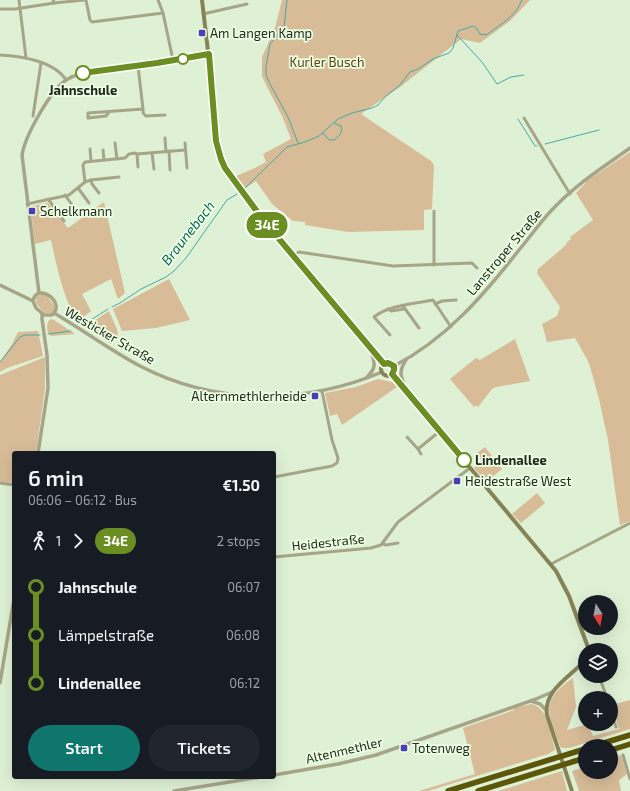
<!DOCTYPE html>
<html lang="en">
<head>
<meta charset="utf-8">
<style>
  :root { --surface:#171b24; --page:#20242c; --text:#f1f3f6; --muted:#9ea1a6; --accent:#0f766e }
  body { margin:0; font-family:"Exo 2",sans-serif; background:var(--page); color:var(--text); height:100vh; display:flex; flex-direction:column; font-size:15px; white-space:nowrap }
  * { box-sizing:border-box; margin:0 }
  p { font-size:13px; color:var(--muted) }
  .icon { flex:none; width:22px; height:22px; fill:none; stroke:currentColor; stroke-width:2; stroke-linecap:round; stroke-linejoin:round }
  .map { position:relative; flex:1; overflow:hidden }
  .side { position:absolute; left:12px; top:451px; width:264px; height:328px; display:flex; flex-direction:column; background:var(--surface); border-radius:4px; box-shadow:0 4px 16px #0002 }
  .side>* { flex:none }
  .badge { padding:0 8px; border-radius:13px; font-size:14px; line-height:26px }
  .needle { width:26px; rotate:169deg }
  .fabs { position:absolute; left:578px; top:595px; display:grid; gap:8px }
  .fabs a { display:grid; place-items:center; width:40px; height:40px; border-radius:50%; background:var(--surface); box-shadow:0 4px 16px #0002; font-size:20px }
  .map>.badge { position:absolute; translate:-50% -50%; box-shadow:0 0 0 2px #fff }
  .legs { display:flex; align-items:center; gap:6px; height:44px; padding:0 16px; font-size:13px }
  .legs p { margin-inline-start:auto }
  .summary { display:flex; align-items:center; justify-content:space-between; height:68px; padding:0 16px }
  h1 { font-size:22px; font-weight:600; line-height:30px }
  .primary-button { display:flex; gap:8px; margin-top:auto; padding:8px 16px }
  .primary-button a { flex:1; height:46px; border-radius:24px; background:var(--accent); color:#fff; font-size:16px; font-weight:600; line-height:46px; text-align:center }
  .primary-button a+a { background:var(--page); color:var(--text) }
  ul { padding:0 16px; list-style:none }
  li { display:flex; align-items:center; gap:14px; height:48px; font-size:15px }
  li i { display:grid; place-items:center; width:6px; height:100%; margin:0 5px; background:currentColor }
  li i::after { content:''; width:10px; height:10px; margin:-5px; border:3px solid; border-radius:50%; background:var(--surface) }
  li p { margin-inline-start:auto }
  li:first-child i { background:linear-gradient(#0000 50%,currentColor 0) }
  li:last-child i { background:linear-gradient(currentColor 50%,#0000 0) }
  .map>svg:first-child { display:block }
</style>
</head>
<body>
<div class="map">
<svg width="630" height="791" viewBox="0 0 630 791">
  <rect width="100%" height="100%" fill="#dff1d5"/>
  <g fill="#d7bc97">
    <polygon points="282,0 530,0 510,21 480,43 461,39 400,87 361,114 431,161 434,165 432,209 424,210 424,230 348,232 305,225 305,222 293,221 272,204 256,181 244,189 234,177 255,168 266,162 263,154 291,139 282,116 267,87 262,76 262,57 275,28"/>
    <polygon points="630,152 630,521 620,525 608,440 599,399 589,363 575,338 547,342 542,324 557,316 560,307 537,273 538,271 537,270 566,245 567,242 571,239 570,237 593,220 576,193 588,180"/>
    <path d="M104,202L125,293L118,299L111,279L82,294L91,311L77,322C63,296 57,268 51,240L35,244L31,212L32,206L48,203L68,228Z"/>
    <polygon points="169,279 190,320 156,328 122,331 113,309"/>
    <polygon points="42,294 47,296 54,305 54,311 51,313 44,313 36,303 36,297"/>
    <polygon points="109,311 117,329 118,335 111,344 85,327"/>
    <path d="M51,319L54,320L75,334L51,336L48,333C47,328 46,322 51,319Z"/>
    <polygon points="38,331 43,356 7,368 0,372 0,362 12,344 18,332"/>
    <polygon points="515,339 530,381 496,387 492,389 478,407 476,405 474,407 450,379 476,358 480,360"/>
    <polygon points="45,357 45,388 36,453 14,453 14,483 0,482 0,375"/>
    <polygon points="378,379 392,382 397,387 342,425 337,414 330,416 325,393 356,387"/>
    <polygon points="485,447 502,469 486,482 474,468 482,460 477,453"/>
    <polygon points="537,493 545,503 521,523 512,514"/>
    <path d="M573,678L576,707L567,730L588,724L593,736L619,729L612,705L630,700V729L569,748H561C549,714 538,702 573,678Z"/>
    <path d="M532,704C549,709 551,734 555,750L548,754L428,791H419L475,774L463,728L514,710V708Z"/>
    <polygon points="621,755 627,774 619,780 621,791 579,791 572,771 585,767 585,772 611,772 611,758"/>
    <polygon points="562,771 567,791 498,791"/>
  </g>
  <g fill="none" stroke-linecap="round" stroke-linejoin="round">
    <g stroke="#46a8a6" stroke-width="1">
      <polyline points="287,0 284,27 270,44 266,67 266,75 271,86 288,117 298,143"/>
      <polyline points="457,35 482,62 497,84 511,77 524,75"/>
      <polyline points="518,119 535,146 537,146"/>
      <path d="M323,133L329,140H334C339,136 343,133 341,126L334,123"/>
      <polyline points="545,144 599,130"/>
      <path d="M244,189L287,147L305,142L319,136L338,119L352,113L372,108L378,105L386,96L400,85L410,72L418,69L433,59L449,53L453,48L458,31L473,26L477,29L480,34L486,35C497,27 511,19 518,8C520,5 520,3 522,0"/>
      <polyline points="112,307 120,303 141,289 166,277 174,271 186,258 227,200 237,194"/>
      <polyline points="83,325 108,309"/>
      <polyline points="48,334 71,331"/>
      <polyline points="0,362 20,337 25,335 40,335"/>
    </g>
    <g stroke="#a7a588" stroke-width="3">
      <polyline points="19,0 26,58"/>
      <polyline points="86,0 90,20 92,22 163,13"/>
      <polyline points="158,0 163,13 173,60"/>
      <polyline points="54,3 84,0"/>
      <polyline points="0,9 15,9 54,3 53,0"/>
      <polyline points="203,14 247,4"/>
      <path d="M0,55C21,56 54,61 66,80"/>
      <polyline points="143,109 143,113 146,116 165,115"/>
      <polyline points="109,112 106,116 88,118 88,113 143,109 138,66"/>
      <polyline points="33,116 41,63"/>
      <polyline points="524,118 570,194"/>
      <polyline points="165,138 166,152"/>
      <polyline points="115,143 117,159"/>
      <polyline points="185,143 187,168"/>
      <polyline points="90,149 91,161"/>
      <polyline points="103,150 104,160"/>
      <polyline points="169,151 170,170"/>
      <polyline points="152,153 154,169"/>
      <polyline points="137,154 138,167"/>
      <polyline points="91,180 92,184 99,193"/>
      <polyline points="85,182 83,165 85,162 125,158 129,154 135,153 137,154 185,150"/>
      <polyline points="78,188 89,203"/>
      <polyline points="65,195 77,212"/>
      <polyline points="48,199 64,221"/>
      <polyline points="27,204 69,195 85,182 91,180 119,177"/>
      <polyline points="434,211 434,265"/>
      <polyline points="293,256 299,252 393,266 472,263 477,268"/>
      <polyline points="435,304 442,301 456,300"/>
      <polyline points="403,306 419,328"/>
      <polyline points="388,309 391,311 404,309"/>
      <path d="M390,335L374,317C389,305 414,304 433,300L451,327"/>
      <polyline points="407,437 418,449"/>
      <polyline points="421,454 418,449 440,431"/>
      <polyline points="274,477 332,466 337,463 338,458 332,440 322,391"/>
      <polyline points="0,483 14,485"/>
      <polyline points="383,544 386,545 398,543"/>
      <polyline points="274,557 371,548 381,545 398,522 470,468"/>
      <polyline points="551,564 630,523"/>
      <polyline points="599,676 607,698"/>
      <polyline points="611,711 616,727"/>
      <polyline points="623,755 630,779"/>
    </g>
    <g stroke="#a7a588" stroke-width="3.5">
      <path d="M0,285L33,301L36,308L44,315H52C67,303 37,281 33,301"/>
      <path d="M39,293L22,155C25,136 50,91 66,80C71,77 76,75 81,74L209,54"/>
      <path d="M54,313C83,330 110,350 140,366C215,405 304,405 382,372"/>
      <path d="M394,366C446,339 483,296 519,250C529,238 539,224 550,212C572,187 602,168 630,148"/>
      <path d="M367,377C378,367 374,361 370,348"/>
      <path d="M406,389C401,377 398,372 406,360"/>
      <polyline points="38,453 48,388 47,355 42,319 42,314"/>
      <polyline points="0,683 14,599"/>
      <polyline points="531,701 540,704 546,710"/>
      <polyline points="274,775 338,764 376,755 536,699 552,692"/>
      <polyline points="174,791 261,777"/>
    </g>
    <g stroke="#868358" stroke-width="4">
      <polyline points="202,0 213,94 216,141 223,163 239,188 264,221 384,364"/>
      <circle cx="388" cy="369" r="7"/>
      <polyline points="392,374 556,571 569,596 589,650"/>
      <path d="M572,791L547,715C543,690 571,677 585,660"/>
    </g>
    <g stroke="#5c5608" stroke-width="5.5">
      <polyline points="594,746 630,735"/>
      <polyline points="611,750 630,744"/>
      <polyline points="448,791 585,749"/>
      <polyline points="478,791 585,758"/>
    </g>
  </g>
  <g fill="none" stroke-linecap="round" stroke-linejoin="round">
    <g stroke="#fff" stroke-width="9">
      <polyline id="line-1" points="83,73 157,63 209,54 216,141 221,159 225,168 264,221 384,364 388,363 394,366 394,370 392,374 464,460"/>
    </g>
    <use href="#line-1" stroke="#6b8e23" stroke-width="6"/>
  </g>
  <g fill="#4e3eb5" stroke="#ecffe2" stroke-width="1.5">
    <rect x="198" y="29" width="8" height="8" rx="2"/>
    <rect x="28" y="207" width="8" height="8" rx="2"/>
    <rect x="311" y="392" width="8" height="8" rx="2"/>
    <rect x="453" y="477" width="8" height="8" rx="2"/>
    <rect x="400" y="744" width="8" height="8" rx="2"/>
  </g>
  <g fill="#fff" stroke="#6b8e23" stroke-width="2">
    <circle cx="183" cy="59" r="5"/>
    <circle cx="83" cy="73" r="7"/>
    <circle cx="464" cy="460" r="7"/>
  </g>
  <g text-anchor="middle" stroke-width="3.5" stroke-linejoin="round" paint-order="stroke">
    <g font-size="13" fill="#23291f" stroke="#ecffe2" text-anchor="start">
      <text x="210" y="38">Am Langen Kamp</text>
      <text x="40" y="216">Schelkmann</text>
      <text x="307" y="401" text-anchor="end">Alternmethlerheide</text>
      <text x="465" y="486">Heidestraße West</text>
      <text x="412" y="753">Totenweg</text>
    </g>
    <g font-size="13" fill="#5c3f10" stroke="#ecffe2">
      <text x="327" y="67">Kurler Busch</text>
    </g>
    <g font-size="13" font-weight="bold" fill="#23291f" stroke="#ecffe2">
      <text x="83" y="95">Jahnschule</text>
      <text x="475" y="465" text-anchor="start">Lindenallee</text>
    </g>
    <g font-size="13" fill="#23291f" stroke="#ecffe2">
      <text transform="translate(504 252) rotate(-50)" y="5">Lanstroper Straße</text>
      <text transform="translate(110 335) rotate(30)" y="5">Westicker Straße</text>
      <text transform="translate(328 542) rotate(-6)" y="5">Heidestraße</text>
      <text transform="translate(344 750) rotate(-13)" y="5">Altenmethler</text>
    </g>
    <g font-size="14" font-style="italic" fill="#126362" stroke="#ecffe2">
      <text transform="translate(188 233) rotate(-52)" y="5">Braunebach</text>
    </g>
  </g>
</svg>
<div class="fabs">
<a><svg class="needle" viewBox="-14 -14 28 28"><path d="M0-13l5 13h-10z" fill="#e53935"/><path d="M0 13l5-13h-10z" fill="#9ea1a6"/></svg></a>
<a><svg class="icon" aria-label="layers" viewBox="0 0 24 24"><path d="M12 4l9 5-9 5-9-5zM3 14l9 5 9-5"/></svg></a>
<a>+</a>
<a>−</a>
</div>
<b class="badge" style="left:267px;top:225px;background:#6b8e23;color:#fff">34E</b>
<section class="side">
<div class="summary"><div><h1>6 min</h1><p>06:06 – 06:12 · Bus</p></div><b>€1.50</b></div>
<div class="legs"><svg class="icon" aria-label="walk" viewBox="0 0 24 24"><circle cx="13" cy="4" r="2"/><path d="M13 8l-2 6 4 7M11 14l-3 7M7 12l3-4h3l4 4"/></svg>1<svg class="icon" aria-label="forward" viewBox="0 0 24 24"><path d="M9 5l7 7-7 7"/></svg><b class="badge" style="background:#6b8e23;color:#fff">34E</b><p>2 stops</p></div>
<ul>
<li><i style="color:#6b8e23"></i><b>Jahnschule</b><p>06:07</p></li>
<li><i style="color:#6b8e23"></i><span>Lämpelstraße</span><p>06:08</p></li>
<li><i style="color:#6b8e23"></i><b>Lindenallee</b><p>06:12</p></li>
</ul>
<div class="primary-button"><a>Start</a><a>Tickets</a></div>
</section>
</div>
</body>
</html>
